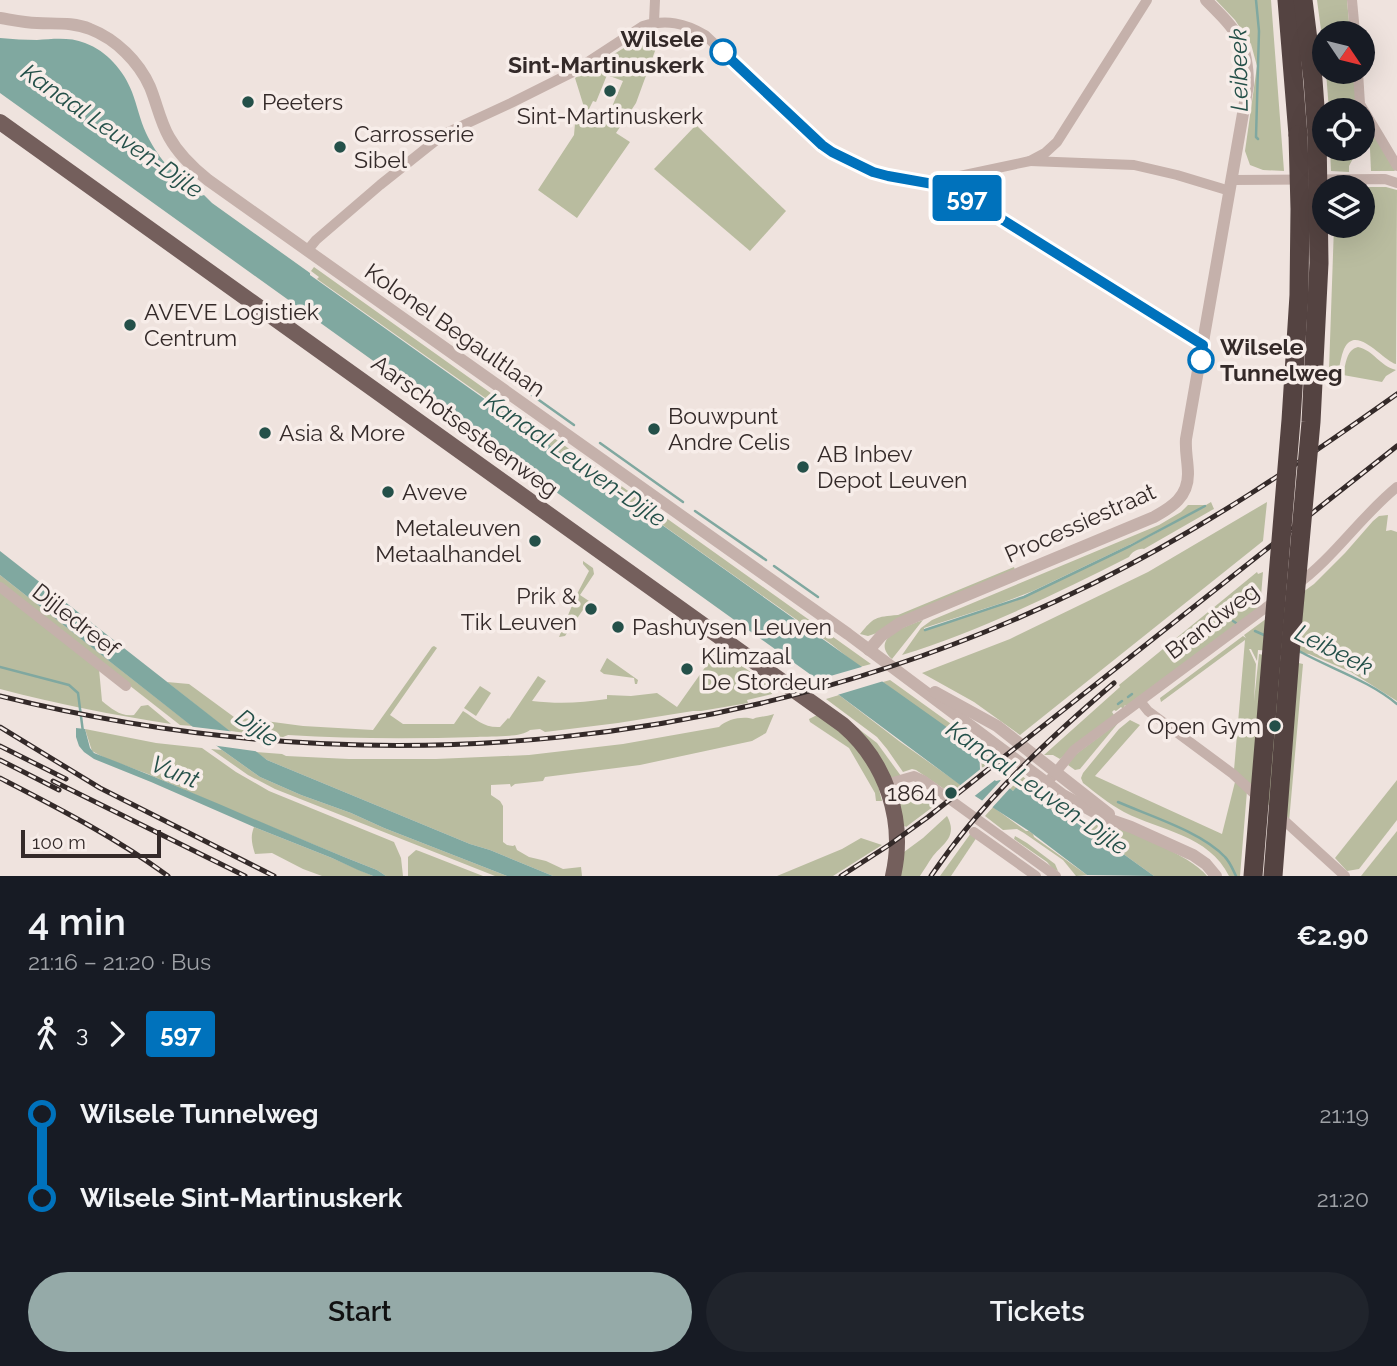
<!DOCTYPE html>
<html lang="en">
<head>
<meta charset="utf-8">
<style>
  :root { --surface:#171b24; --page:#20242c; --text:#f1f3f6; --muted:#9ea1a6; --accent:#95aaa8 }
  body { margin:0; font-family:Raleway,sans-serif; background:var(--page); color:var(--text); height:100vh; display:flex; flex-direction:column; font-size:26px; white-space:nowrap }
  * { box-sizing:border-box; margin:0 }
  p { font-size:23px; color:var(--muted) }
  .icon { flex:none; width:38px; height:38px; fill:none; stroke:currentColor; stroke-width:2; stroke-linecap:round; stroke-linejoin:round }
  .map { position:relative; height:876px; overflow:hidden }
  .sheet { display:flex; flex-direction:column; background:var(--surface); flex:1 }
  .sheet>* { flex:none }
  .badge { padding:0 14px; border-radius:5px; font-size:24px; line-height:46px }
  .needle { width:46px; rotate:125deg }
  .tools { position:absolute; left:1312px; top:21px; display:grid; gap:14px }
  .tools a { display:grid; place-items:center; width:63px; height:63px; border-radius:50%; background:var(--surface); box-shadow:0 7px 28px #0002; font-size:35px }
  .scale { position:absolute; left:21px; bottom:18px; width:140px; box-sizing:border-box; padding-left:7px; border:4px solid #342a29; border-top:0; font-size:19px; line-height:24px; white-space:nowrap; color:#342a29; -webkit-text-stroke:5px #f7ede9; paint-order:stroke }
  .map>.badge { position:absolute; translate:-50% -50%; box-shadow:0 0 0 4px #fff }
  .legs { display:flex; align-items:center; gap:10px; height:77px; padding:0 28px; font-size:23px }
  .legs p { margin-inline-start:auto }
  .head { display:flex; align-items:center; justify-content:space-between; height:119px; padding:0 28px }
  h1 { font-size:38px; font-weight:600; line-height:52px }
  .button { display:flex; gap:14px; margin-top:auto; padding:14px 28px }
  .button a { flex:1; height:80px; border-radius:42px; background:var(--accent); color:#111; font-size:28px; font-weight:600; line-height:80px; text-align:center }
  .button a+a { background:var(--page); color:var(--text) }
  ul { padding:0 28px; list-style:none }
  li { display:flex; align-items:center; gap:24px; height:84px; font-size:26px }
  li i { display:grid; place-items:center; width:10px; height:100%; margin:0 9px; background:currentColor }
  li i::after { content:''; width:18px; height:18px; margin:-9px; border:5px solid; border-radius:50%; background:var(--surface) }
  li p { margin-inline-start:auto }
  li:first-child i { background:linear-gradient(#0000 50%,currentColor 0) }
  li:last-child i { background:linear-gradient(currentColor 50%,#0000 0) }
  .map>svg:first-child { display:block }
</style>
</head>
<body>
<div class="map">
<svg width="1397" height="876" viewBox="0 0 1397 876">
  <rect width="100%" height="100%" fill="#efe3de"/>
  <g fill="#b9bc9f" fill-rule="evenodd">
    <polygon points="1216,0 1271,0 1284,171 1263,170 1250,165 1245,151 1257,66 1251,44 1235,20"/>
    <polygon points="1317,0 1347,0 1350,33 1325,33 1325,60"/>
    <path d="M639,40H659L636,103L616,133L630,142L577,218L538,190L574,135L576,112L578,110L581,111L584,107L575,78L632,43L636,45ZM607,75L623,81L611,109L609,108L605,118L600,122L594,120V112L589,109L593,101L596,102Z"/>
    <polygon points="1326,72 1354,72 1357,110 1329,110"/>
    <polygon points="696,125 786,211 750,251 654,169"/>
    <polygon points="1369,126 1395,171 1371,171"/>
    <polygon points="1330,149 1358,149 1349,166 1349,172 1331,171"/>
    <path d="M1334,187H1386L1397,190L1396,364C1383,361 1356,323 1344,349C1341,356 1340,365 1338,372L1329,370L1334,226H1363V187Z"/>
    <polygon points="314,267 871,664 860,667 831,644 497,408 498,407 317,279 319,277 311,271"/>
    <path d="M1358,347C1373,350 1380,366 1396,370L1386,376L1382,382L1343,375C1346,364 1346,350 1358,347Z"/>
    <path d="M1211,502L1214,509L1212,510L1144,549C1138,548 1132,552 1129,557C1056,594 979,631 902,655L921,628L932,620L1159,525L1181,512L1188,505H1206ZM1205,506L1149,537L1032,594L924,631V628L999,604L1033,591L1150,535Z"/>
    <polygon points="1267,502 1263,541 1020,735 974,702 922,673 1010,639 1148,572"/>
    <polygon points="1388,515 1386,531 1391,530 1397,532 1397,701 1351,672 1309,654 1258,650 1257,661 1251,649 1249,649 1256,664 1254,701 1259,654 1303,664 1289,822 1246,786 1234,770 1245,640 1161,702 1160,698 1243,636 1246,638 1244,635 1314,584 1345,553 1373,521 1379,516"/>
    <polygon points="583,561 593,568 594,574 580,595 589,601 565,636 559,637 576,596 589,571 583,564"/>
    <path d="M1014,567L1015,570L874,634L868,636L860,634C874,617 875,617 898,615Z"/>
    <polygon points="1257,572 1258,574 1263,572 1260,608 1126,706 1125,705 1123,709 1121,707 1116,711 1114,710 1112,712 1114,715 1060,759 1053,755 1044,755 1120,687 1119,685"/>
    <polygon points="0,575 192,726 180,725 0,584"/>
    <path d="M0,592L99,669L102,701C112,709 121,717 134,715L141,706L148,705L171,724C113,715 57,704 0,689Z"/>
    <path d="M923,620L892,659C869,637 907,626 923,620Z"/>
    <path d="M434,646L437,648L390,715L403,724H454L463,711C476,719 484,728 500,727L508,718L509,719L538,676L546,681L532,701C558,704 581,703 607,699V695L631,696L657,693L677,707L718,649L773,688L772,694L747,700L748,703L701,711H693L618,723L545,732L540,729L530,730C521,738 490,736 477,737C414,739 351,739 288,735L283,737L229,731L167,682L189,684L234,717L303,726L373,730L432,647Z"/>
    <polygon points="607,658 638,680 637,684 635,684 634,678 604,674 600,671"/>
    <polygon points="890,680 972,739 993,760 982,768 980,751 979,751 979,756 883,682"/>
    <polygon points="480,686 491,693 476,716 464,708"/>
    <polygon points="839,695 899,741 961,785 950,793 916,770 912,769 903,772 887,749 877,737 826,699"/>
    <polygon points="822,701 877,743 901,776 892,778 890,777"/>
    <path d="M774,714L766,733L752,741L640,765L545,777L543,781L515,784L511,787L510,784L491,785V795L500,801L503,806V842L507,845L513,846L515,845L517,850L529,857L546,861L563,869L581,867L582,876H553L490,850L470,844L267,760L256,752L282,754L286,756L349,759H436L529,755L623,744L719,727C727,719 743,716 753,719C760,716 766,717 774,714Z"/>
    <polygon points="819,714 848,736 875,774 882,801 876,801 875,793 849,748 810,722 809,719"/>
    <path d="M1130,720L1140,725L1095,776L1222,834L1235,782L1247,791L1240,876H1229C1209,835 1161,831 1124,812C1109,804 1096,793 1083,783L1081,778L1083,773L1119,729Z"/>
    <polygon points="1119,722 1080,769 1075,770 1068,765 1075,755"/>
    <path d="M85,729L156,743L202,748L236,772L269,791L394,842L401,858L403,876H386L377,870C303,841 230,810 157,778C136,768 112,763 92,751Z"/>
    <polygon points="211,749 222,750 260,777 301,795 351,813 384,828 507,876 495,876 275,789 248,775"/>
    <polygon points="1022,776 1058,804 1062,799 1066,801 1062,806 1050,809 1021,784 1013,791 1010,789"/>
    <polygon points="1397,780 1397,820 1359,869 1347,871 1335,858"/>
    <polygon points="905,783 934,806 906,827 905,826 902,828 895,792 900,785"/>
    <polygon points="993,807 1026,831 1029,831 1033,834 1034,837 1087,875 1076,876 1063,860 1024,833 1017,829 1003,830 985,816"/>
    <path d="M1072,813L1090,826L1096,817C1123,829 1191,855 1207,876H1154L1069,815Z"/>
    <path d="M947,816C958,836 944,843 933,856C928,863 924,870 920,876H900L904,852L923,838Z"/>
    <path d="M254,827L332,858L373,876H322L303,869L272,853L255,854C252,844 250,837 254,827Z"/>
    <polygon points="1397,831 1397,876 1361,876"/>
    <polygon points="971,833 977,837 951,876 940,876"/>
    <polygon points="1015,836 1027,843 1055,864 1058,871 1053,869 1047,862 1014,839"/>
    <polygon points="861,838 882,845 833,876 777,876 842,849"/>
    <polygon points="416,850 419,851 483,876 408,876 408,857"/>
  </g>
  <g fill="#80a8a0">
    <path d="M0,38C13,39 25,40 37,40C53,39 70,37 85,43C107,51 124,71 132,92C137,105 140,120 146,133C156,154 173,177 194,188V191L201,196L204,195L212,203L310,273V275L979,750L980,769L996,781L1000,780L1013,791L1020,783L1046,802V806L1051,809L1054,815L1058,814L1065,818L1069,815L1154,876L1087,875L1029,831L975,796L839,695L0,93Z"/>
    <polygon points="0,551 267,760 470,844 490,850 553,876 507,876 384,828 351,813 301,795 260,777 222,750 0,575"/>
    <path d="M76,728L85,729L90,748L94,753C189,789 282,833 377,870L386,876H373L358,870L332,858L254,827L151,782L94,759L84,752L79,746L76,737Z"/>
  </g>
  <g fill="#efe3de">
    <polygon points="865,666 887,680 834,696 813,681"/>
    <polygon points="186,726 236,732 262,752 211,745"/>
    <polygon points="983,767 997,777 1000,776 972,798 958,787"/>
    <polygon points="1003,778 1012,786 990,810 980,803"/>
  </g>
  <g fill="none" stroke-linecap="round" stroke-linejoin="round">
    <g stroke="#80a8a0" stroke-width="2.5">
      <polyline points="1256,0 1259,31 1256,137 1258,139"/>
      <polyline points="461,344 493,367"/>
      <polyline points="515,383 574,425"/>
      <polyline points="600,443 683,502"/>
      <polyline points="695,511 766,560"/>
      <polyline points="774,566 818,597"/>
      <polyline points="1233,621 1236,623"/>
      <polyline points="925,630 1024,597 1130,546 1205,506"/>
      <polyline points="1255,631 1264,635"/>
      <path d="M1299,651C1331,669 1368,680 1397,704"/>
      <polyline points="0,667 69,685 78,693 83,732"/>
      <polyline points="1128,697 1132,694"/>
      <polyline points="1118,704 1122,701"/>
      <path d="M1118,802C1150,816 1202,832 1225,857C1230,862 1233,870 1236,876"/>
    </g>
    <g stroke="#c5b1ab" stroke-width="10">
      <polyline points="1352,0 1355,33"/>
      <polyline points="654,22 655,0"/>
      <polyline points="1358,72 1360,104 1397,166"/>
      <polyline points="1030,161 1134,165 1177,175 1230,191"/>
      <polyline points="1233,180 1385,179 1397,183"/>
      <polyline points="949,187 960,176 1030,161 1045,153 1057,142 1147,0"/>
      <path d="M307,251L316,240L380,185L444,134L511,103L571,73L643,26C666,19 685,23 705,35L822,145L842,158L873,172L889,176L949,187L1204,345"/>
      <path d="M1295,586C1334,558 1360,517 1397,487"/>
      <polyline points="0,587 126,686"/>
      <polyline points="1140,701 1148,711 1233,774 1260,799"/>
      <polyline points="1047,783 1074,750 1276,600"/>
      <polyline points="886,784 914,776 923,780 1056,876"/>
      <polyline points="1277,814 1345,876"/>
      <polyline points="974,832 1036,876"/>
    </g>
    <g stroke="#c5b1ab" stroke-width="12">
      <path d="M0,18C12,20 25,23 37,23C55,24 73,22 90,29C116,39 139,62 150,87C157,104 160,121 169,137C179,155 193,168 208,180L848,634L1063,795L1105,818L1131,827L1193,855L1206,864L1216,876"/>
      <path d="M869,650L881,636L900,623L1154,517C1172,507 1188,497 1188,474C1188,462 1185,451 1186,439L1248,85C1248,41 1236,30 1206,0"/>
      <polyline points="935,692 997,726 1109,814"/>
    </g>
    <path stroke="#745f5c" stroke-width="16" d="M0,122L843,725C886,762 906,820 893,876"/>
    <g stroke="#544341" stroke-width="19">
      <polyline points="1287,0 1298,135"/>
      <polyline points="1303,0 1313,80 1317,134"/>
    </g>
    <g stroke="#342a29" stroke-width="5">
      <g id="rail">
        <path d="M0,696C370,788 752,752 1094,583C1201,530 1300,463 1397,394"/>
        <polyline points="0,727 100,788 274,876"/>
        <polyline points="0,746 66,779"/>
        <polyline points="0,760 59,790"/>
        <path d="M0,778C58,808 115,837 168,876"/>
        <polyline points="53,781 245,876"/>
        <polyline points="841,876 889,845 928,817 1397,446"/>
        <path d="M931,876C981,802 1046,741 1114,683"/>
      </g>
    </g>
    <use href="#rail" stroke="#f7ede9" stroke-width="2.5" stroke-dasharray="8" stroke-linecap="butt"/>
    <g stroke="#544341" stroke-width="19">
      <polyline points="1253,876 1291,420 1299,295 1300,209 1298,135"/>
      <polyline points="1273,876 1292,630 1311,422 1319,263 1317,134"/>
    </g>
  </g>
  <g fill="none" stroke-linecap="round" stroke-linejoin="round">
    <g stroke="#fff" stroke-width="16">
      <polyline id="line-1" points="723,52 805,129 822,145 832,152 873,172 888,176 950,187 1203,345 1201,360"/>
    </g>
    <use href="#line-1" stroke="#0072bc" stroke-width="10"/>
  </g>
  <g fill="#fff" stroke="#0072bc" stroke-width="3.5">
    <circle cx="723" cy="52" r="12"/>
    <circle cx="1201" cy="360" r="12"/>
  </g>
  <g fill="#245049" stroke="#f7ede9" stroke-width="2.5">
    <circle cx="610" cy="91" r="7"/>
    <circle cx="248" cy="102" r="7"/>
    <circle cx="340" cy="147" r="7"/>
    <circle cx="130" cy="325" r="7"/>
    <circle cx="654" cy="429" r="7"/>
    <circle cx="265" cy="433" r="7"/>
    <circle cx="803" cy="467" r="7"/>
    <circle cx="388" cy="492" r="7"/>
    <circle cx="535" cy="541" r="7"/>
    <circle cx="591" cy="609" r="7"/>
    <circle cx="618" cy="627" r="7"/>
    <circle cx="687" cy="669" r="7"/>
    <circle cx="1275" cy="726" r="7"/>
    <circle cx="951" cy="793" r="7"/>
  </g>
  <g text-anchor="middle" stroke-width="7" stroke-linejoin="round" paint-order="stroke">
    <g font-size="23" font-weight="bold" fill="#342a29" stroke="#f7ede9" text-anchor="end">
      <text x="704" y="47">Wilsele<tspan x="704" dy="26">Sint-Martinuskerk</tspan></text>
      <text x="1220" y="355" text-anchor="start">Wilsele<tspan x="1220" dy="26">Tunnelweg</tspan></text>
    </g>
    <g font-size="23" fill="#342a29" stroke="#f7ede9" text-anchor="start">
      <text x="262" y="110">Peeters</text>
      <text x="610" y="124" text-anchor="middle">Sint-Martinuskerk</text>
      <text x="354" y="142">Carrosserie<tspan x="354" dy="26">Sibel</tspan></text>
      <text x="144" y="320">AVEVE Logistiek<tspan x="144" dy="26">Centrum</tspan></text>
      <text x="668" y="424">Bouwpunt<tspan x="668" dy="26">Andre Celis</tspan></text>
      <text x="279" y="441">Asia &amp; More</text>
      <text x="817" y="462">AB Inbev<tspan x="817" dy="26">Depot Leuven</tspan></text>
      <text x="402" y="500">Aveve</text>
      <text x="521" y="536" text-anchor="end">Metaleuven<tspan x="521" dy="26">Metaalhandel</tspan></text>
      <text x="577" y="604" text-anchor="end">Prik &amp;<tspan x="577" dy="26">Tik Leuven</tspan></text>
      <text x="632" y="635">Pashuysen Leuven</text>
      <text x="701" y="664">Klimzaal<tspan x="701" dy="26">De Stordeur</tspan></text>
      <text x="1261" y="734" text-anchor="end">Open Gym</text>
      <text x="937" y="801" text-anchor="end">1864</text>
    </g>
    <g font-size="23" fill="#342a29" stroke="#f7ede9">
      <text transform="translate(455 330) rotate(35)" y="8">Kolonel Begaultlaan</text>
      <text transform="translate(465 426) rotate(36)" y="8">Aarschotsesteenweg</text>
      <text transform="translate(1080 523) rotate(-24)" y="8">Processiestraat</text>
      <text transform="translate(76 620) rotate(38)" y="8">Dijledreef</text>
      <text transform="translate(1212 621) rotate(-37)" y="8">Brandweg</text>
    </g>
    <g font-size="24" font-style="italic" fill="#245049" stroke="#f7ede9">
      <text transform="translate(1239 70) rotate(-91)" y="8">Leibeek</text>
      <text transform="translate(112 131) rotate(35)" y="8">Kanaal Leuven-Dijle</text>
      <text transform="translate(575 460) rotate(35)" y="8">Kanaal Leuven-Dijle</text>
      <text transform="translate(1334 650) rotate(27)" y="8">Leibeek</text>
      <text transform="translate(257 728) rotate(36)" y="8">Dijle</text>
      <text transform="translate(175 772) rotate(22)" y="8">Vunt</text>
      <text transform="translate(1037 788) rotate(35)" y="8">Kanaal Leuven-Dijle</text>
    </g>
  </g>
</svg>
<div class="tools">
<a><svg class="needle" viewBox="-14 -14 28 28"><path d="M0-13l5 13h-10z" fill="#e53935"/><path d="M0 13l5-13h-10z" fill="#9ea1a6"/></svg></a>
<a><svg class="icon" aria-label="locate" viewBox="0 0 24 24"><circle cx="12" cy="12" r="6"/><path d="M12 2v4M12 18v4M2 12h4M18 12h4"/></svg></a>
<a><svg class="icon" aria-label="layers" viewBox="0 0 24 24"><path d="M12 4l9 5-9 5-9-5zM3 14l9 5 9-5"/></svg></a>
</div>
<div class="scale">100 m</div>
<b class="badge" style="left:967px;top:198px;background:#0072bc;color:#fff">597</b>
</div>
<section class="sheet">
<div class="head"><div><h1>4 min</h1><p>21:16 – 21:20 · Bus</p></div><b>€2.90</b></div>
<div class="legs"><svg class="icon" aria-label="walk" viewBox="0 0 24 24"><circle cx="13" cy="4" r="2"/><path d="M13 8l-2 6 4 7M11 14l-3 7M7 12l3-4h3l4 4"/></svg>3<svg class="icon" aria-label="forward" viewBox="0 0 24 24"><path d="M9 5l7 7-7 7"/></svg><b class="badge" style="background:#0072bc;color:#fff">597</b></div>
<ul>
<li><i style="color:#0072bc"></i><b>Wilsele Tunnelweg</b><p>21:19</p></li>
<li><i style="color:#0072bc"></i><b>Wilsele Sint-Martinuskerk</b><p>21:20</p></li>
</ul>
<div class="button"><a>Start</a><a>Tickets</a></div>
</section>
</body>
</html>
